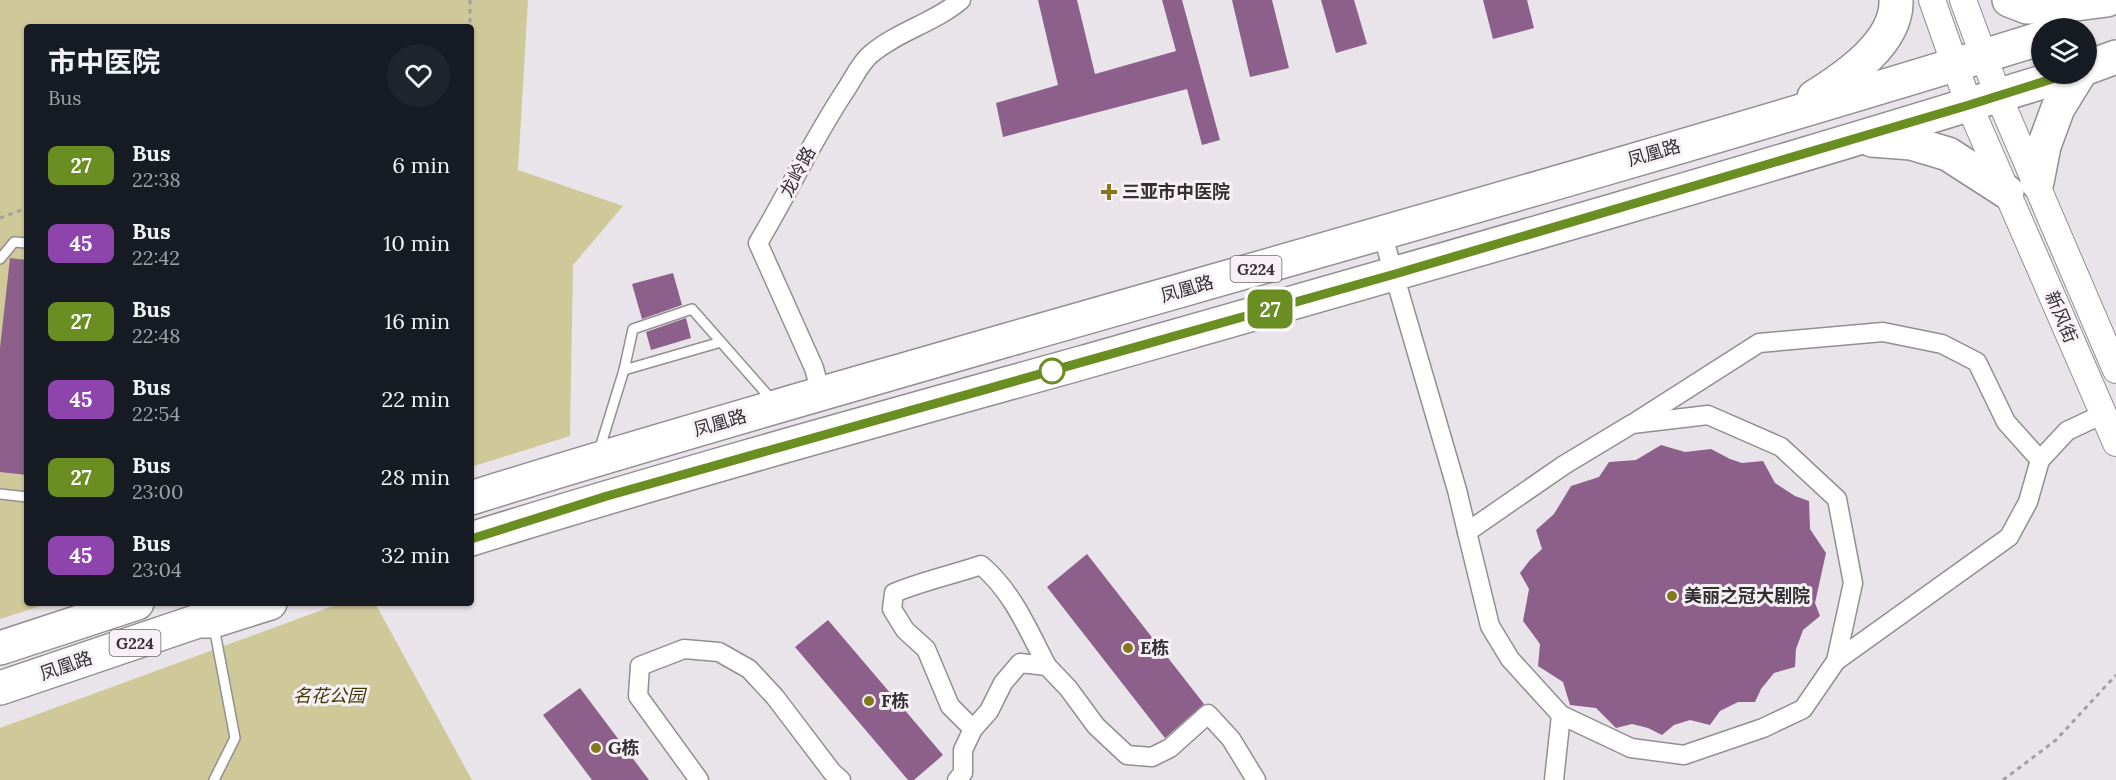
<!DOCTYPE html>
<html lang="en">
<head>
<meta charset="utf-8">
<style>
  :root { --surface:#171b24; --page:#20242c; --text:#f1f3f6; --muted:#9ea1a6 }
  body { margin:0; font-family:Lora,"Noto Sans SC",serif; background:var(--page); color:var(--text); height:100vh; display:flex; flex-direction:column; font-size:22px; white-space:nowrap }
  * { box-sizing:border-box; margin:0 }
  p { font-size:20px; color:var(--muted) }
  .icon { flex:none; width:33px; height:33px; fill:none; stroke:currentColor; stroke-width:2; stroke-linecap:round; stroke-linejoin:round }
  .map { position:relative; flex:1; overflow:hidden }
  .drawer { position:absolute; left:24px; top:24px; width:450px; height:582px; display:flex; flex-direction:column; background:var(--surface); border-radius:6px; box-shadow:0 2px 4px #0004 }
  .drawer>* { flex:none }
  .badge { padding:0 12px; border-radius:9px; font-size:21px; line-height:39px }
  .buttons { position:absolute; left:2031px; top:18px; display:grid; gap:12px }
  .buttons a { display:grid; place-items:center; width:66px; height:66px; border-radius:50%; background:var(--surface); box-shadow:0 2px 4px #0004; font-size:30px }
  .map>.badge { position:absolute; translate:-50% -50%; box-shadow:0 0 0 3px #fff }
  .round { display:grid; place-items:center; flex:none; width:63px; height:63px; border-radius:32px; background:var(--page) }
  .overview { display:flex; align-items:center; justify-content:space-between; height:102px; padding:0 24px }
  h1 { font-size:28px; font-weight:700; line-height:45px }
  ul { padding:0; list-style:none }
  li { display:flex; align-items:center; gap:18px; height:78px; padding:0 24px }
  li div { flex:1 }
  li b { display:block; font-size:22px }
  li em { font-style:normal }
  li .badge { min-width:66px; font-weight:700; text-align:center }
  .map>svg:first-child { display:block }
</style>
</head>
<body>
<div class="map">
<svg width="2116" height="780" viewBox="0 0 2116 780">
  <rect width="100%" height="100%" fill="#e9e4e9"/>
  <g fill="#cfc999">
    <polygon points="0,0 528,0 518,170 623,206 573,265 570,436 471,467 471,27 27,27 27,603 50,603 0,619"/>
    <polygon points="341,603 375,603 472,780 0,780 0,728"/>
  </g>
  <g fill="#8d608b">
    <polygon points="1038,0 1077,0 1095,74 1176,51 1162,0 1182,0 1220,140 1202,145 1187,89 1003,137 996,103 1058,85"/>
    <polygon points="1232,0 1272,0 1289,68 1250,77"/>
    <polygon points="1321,0 1354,0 1367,44 1336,53"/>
    <polygon points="1483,0 1527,0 1534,28 1493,39"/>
    <polygon points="10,258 27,260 27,475 0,472 0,348"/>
    <polygon points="673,273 682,305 642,319 632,284"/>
    <polygon points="686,318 691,338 651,350 646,332"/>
    <polygon points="1661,445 1685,452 1711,449 1730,459 1742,463 1763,461 1775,483 1795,496 1809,501 1810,529 1826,553 1815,603 1820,616 1803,630 1796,649 1795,667 1774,673 1761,689 1755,702 1738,702 1720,711 1710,725 1690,720 1674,725 1662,735 1648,728 1632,724 1616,728 1596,708 1570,705 1563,682 1538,666 1540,644 1523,621 1529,589 1520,573 1530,560 1542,549 1536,530 1554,514 1571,486 1599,477 1609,462 1636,460"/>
    <polygon points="1087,554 1204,704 1165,738 1047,587"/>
    <polygon points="828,620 943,755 914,780 908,780 795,647"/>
    <polygon points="580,688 649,780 592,780 543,715"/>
  </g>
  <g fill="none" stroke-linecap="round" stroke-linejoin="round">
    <g stroke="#938e92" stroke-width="12">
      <g id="lane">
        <polyline points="0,259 14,242 27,243"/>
        <polyline points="624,370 721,342"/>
        <polyline points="599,451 624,370 633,329 692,309 772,400"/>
        <polyline points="0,494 27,497"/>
        <polyline points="214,780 235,738 214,627"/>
      </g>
    </g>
    <g stroke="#938e92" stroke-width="21">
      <g id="street">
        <polyline points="1382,233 1457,490 1467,532"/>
        <path d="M821,394L814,368L758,243C789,191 814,137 847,88C854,77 861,62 871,54C898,31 934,23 961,0"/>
        <polygon points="1708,415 1781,447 1837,499 1853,583 1836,661 1803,709 1763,728 1684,755 1631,748 1561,715 1510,659 1490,626 1467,532 1564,465 1632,424"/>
        <polyline points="1637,421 1759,343 1883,332 1942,344 1977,362 2006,422 2040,460"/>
        <polyline points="1836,661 2009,537 2028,502 2040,460 2067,431 2103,414"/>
        <path d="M973,729L950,706L926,649L905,630L892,609L894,593C922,581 952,575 981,565C1013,592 1028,630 1047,666"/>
        <polyline points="699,780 638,696 640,666 684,649 719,652 749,669 775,697 832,772 841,780"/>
        <polyline points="957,780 963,773 963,750 973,729 989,711 1003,683 1020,663 1047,666 1068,688 1096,726 1127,755 1152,757 1170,748 1208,714 1231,739 1256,780"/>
        <polyline points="1554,780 1561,715"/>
      </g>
    </g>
    <g stroke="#938e92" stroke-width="28">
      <g id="secondary">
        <polyline points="1932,0 1969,105 2116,443"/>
        <polyline points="1963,0 1998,95 2116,370"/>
      </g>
    </g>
    <g stroke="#938e92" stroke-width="36">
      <g id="highway">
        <polyline points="2009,0 2027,7 2053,7 2107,0"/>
        <polyline points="2086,68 2116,57"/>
        <path d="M1814,97C1846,77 1898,42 1896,0"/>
        <polyline points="1872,140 1911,143 1948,154 2007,192"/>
        <polyline points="2037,182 2044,146 2058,108 2079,74"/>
        <path d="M471,498C649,442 828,392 1007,340C1353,241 1699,144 2042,38"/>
        <path d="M471,539C673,476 877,420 1081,363C1411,269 1741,176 2068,74"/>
        <polyline points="0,648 137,603"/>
        <polyline points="0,688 198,621 213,621 270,603"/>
      </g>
    </g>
    <g stroke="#a39fa3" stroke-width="3" stroke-dasharray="4.5 4.5" stroke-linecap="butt">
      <polyline points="470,0 470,27"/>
      <polyline points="0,218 27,208"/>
      <polyline points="2003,780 2056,740 2116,675"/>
    </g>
    <use href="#lane" stroke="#fff" stroke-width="9"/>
    <use href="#street" stroke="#fff" stroke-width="18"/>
    <use href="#secondary" stroke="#fff" stroke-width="26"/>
    <use href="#highway" stroke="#fff" stroke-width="33"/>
  </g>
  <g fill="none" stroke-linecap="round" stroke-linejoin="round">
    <g stroke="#fff" stroke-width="14">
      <polyline id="line" points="471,539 607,496 1395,274 1969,105 2068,74"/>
    </g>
    <use href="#line" stroke="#6b8e23" stroke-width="9"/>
  </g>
  <g fill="#84781c" stroke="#f7f1f6" stroke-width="2">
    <path d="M1106 183h6v6h6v6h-6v6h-6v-6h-6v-6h6z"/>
    <circle cx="1672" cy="596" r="6"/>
    <circle cx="1128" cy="648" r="6"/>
    <circle cx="869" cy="701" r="6"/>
    <circle cx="596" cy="748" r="6"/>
  </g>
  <circle fill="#fff" stroke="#6b8e23" stroke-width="3" cx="1052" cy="371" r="12"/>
  <g text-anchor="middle" stroke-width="6" stroke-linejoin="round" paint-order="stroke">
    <g fill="#f7f1f6" stroke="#6d6a6c" stroke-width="1.5">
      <rect x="1230.5" y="256" width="51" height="26" rx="4.5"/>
      <rect x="109.5" y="630" width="51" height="26" rx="4.5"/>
    </g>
    <g font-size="16" font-weight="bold" fill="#323031">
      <text x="1256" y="275">G224</text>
      <text x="135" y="649">G224</text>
    </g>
    <g font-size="18" fill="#323031" stroke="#f7f1f6">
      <text transform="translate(1654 153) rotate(-16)" y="6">凤凰路</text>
      <text transform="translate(798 172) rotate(-62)" y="6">龙岭路</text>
      <text transform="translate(1187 289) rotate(-16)" y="6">凤凰路</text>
      <text transform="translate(2061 317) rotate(67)" y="6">新风街</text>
      <text transform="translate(720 423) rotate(-16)" y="6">凤凰路</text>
      <text transform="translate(66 666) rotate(-19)" y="6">凤凰路</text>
    </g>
    <g font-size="18" font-weight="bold" fill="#323031" stroke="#f7f1f6" text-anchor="start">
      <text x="1122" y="198">三亚市中医院</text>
      <text x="1684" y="602">美丽之冠大剧院</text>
      <text x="1140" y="654">E栋</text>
      <text x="881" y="707">F栋</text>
      <text x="608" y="754">G栋</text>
    </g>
    <g font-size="18" font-style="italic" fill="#413a05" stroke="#f7f1f6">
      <text x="329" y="702">名花公园</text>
    </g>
  </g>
</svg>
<div class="buttons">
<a><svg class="icon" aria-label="layers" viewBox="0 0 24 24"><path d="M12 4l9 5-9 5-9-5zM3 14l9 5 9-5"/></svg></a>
</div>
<b class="badge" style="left:1270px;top:309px;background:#6b8e23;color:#fff">27</b>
<section class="drawer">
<div class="overview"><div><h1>市中医院</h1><p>Bus</p></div><a class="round"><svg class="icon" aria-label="heart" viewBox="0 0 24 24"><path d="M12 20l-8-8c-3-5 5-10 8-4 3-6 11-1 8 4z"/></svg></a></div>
<ul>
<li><span class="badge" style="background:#6b8e23;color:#fff">27</span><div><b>Bus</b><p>22:38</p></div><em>6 min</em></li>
<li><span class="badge" style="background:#8e44ad;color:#fff">45</span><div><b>Bus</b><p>22:42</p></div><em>10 min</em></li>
<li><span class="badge" style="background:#6b8e23;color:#fff">27</span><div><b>Bus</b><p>22:48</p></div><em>16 min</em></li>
<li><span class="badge" style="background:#8e44ad;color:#fff">45</span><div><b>Bus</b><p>22:54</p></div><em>22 min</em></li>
<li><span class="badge" style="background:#6b8e23;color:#fff">27</span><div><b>Bus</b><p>23:00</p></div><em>28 min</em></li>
<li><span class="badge" style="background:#8e44ad;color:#fff">45</span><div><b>Bus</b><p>23:04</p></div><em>32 min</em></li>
</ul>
</section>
</div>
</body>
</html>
